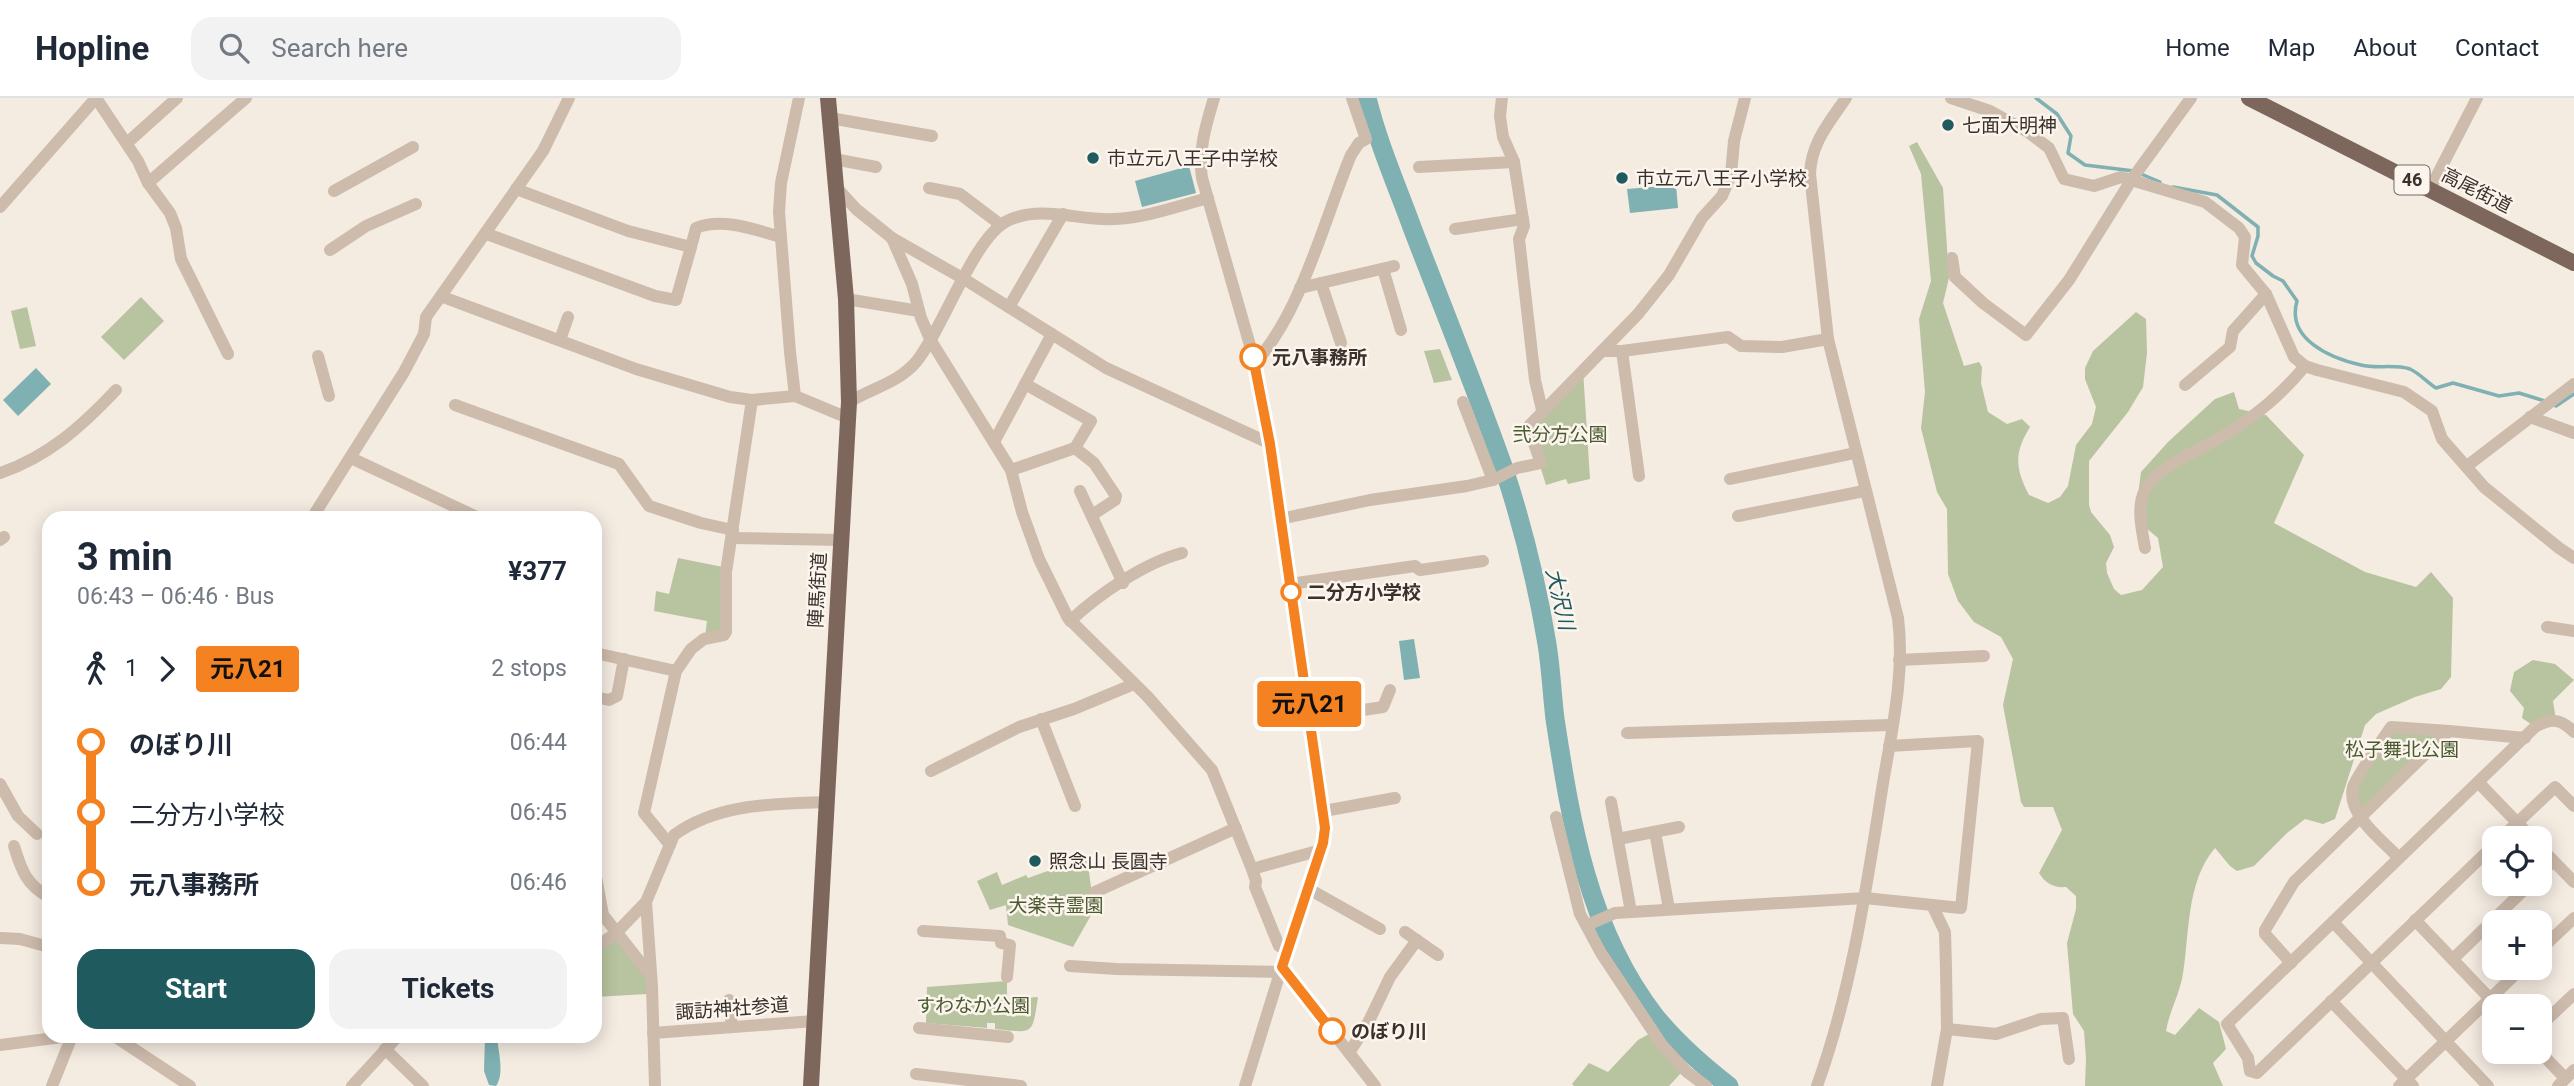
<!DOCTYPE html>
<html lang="en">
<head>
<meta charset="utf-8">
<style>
  :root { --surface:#fff; --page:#f2f2f3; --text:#1f2937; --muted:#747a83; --line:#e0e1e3; --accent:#1f5a5e }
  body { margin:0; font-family:Roboto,"Noto Sans JP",sans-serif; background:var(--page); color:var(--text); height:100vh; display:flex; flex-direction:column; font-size:26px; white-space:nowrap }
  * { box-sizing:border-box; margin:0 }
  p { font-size:23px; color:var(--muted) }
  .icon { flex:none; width:38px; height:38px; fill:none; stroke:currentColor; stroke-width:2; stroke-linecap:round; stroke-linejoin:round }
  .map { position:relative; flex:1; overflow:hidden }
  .details { position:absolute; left:42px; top:413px; width:560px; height:532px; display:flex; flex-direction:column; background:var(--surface); border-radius:21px; box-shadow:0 4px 18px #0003 }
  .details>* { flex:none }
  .badge { padding:0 14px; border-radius:5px; font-size:24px; line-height:46px }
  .tools { position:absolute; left:2482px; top:728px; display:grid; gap:14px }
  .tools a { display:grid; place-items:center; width:70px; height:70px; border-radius:14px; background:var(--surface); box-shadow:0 4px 18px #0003; font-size:35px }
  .map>.badge { position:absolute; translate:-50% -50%; box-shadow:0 0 0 4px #fff }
  .legs { display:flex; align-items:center; gap:10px; height:77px; padding:0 35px; font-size:23px }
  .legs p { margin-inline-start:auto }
  .summary { display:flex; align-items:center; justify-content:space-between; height:119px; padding:0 35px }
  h1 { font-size:38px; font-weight:700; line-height:52px }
  .cta { display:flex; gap:14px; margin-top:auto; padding:14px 35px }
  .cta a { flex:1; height:80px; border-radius:21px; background:var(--accent); color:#fff; font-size:28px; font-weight:700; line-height:80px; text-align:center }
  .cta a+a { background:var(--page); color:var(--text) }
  ul { padding:0 35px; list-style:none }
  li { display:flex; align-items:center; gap:24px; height:70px; font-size:26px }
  li i { display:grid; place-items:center; width:10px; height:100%; margin:0 9px; background:currentColor }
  li i::after { content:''; width:18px; height:18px; margin:-9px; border:5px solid; border-radius:50%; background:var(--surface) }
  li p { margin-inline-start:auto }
  li:first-child i { background:linear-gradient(#0000 50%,currentColor 0) }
  li:last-child i { background:linear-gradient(currentColor 50%,#0000 0) }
  header { display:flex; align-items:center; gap:42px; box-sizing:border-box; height:98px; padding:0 35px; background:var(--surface); border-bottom:2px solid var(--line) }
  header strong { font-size:33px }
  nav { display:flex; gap:38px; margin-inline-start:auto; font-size:24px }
  .search { width:490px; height:63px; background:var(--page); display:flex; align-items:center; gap:18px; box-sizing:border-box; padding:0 24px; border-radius:21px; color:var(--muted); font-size:26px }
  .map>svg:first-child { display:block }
</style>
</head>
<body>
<header>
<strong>Hopline</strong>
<div class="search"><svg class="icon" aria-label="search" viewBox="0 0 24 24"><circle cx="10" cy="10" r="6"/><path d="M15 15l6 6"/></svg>Search here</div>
<nav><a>Home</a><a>Map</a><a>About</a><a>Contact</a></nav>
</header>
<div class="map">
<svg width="2574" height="988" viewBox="0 0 2574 988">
  <rect width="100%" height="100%" fill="#f4ebe1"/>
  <g fill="#b8c4a0">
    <path d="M1917,44L1943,90L1949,180L1943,205L1964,268L1979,264L1982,269L1981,285L1988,314L2007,326L2022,321L2030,329C2014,355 2015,370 2029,397L2048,405L2060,399L2068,388L2076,347L2092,326L2096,309L2085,281V270L2093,253L2136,214L2146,221L2147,255L2143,289L2128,314L2089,363V407L2091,414L2110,437L2114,449L2106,465L2107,475L2114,491L2121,497L2142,492L2163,469L2158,440L2146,430L2136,413L2141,374L2168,344L2215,301L2234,294L2239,311L2266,317L2304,357L2274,425L2365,474L2416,489L2431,474L2453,500L2451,579L2441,591L2415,599L2376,616L2365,627L2335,721L2323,726L2305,721L2287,735L2254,768L2237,773L2230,768L2215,750C2185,785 2190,839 2182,881C2178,899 2169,915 2166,933L2175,937L2199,910L2219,924L2226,951L2213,965L2223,988H2085L2086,960L2084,933L2073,916L2067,845L2076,811V798L2066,789C2054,790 2046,786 2039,775L2062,732L2053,709H2024L2021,704L2003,607L2013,561L2001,539L1974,524L1958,503L1948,476L1947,411L1937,394L1921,330L1925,294L1919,221L1931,183L1921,76L1909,48Z"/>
    <polygon points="141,199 164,223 124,262 101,239"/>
    <polygon points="27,209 36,248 20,251 11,213"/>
    <polygon points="1440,251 1452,282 1434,285 1424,253"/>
    <polygon points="1583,272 1590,381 1568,386 1566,381 1546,387 1528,329"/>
    <polygon points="678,460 723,469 723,532 705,539 707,523 654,513 656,493 669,496"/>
    <polygon points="2533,562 2555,566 2574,582 2553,603 2556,622 2535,629 2522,620 2524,610 2510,593 2514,574"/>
    <polygon points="2391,629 2449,633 2361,719 2353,689"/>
    <polygon points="1087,759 1094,812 1073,849 1008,827 1006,807 990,812 977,783 997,774 1002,787 1026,777 1028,780"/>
    <polygon points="617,841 647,879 647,896 595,899 595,857"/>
    <path d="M1007,883V901L1038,899C1032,938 1034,935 995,931V925H987V930L926,925L927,889Z"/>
    <polygon points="1649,936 1681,975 1669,988 1574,988 1572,986 1589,965 1608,974 1638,942"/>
  </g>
  <g fill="#7fb0b2">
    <polygon points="1189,68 1196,95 1142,109 1135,83"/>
    <polygon points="1676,87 1678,110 1630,115 1627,91"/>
    <polygon points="36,270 51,286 18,318 3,302"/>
    <polygon points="1414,541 1420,580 1404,582 1399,543"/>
    <path d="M485,938H497C498,953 505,976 496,988L489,987L484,973Z"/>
  </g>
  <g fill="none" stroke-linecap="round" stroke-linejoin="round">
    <g stroke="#7fb0b2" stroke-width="3.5">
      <polyline points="2036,0 2057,16 2071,38 2068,55 2085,67 2134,73"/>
      <polyline points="2141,76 2160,84"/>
      <path d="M2173,89L2217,97L2258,129V138L2252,158L2256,165L2273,178L2283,183L2297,203C2286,241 2330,260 2361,267C2376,271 2395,266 2410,271C2419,275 2428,285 2436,290L2453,285L2499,298L2519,295L2545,303"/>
      <polyline points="2552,306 2556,308 2574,296"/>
      <polyline points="1498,371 1502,368"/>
    </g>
    <path stroke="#7fb0b2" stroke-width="19" d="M1367,0C1378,45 1397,88 1413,132C1443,210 1475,289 1503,368C1522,425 1537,486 1547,546C1551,571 1552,596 1555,621C1571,725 1588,832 1655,918C1676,944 1702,967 1729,988"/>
    <g stroke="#cdbbac" stroke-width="12">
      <polyline points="96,0 138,63 148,85 170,115 176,130 181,161 228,256"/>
      <path d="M1214,0C1206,27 1198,52 1202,80L1255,265L1271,346L1325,730L1323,745L1287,852L1245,988"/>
      <polyline points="1502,0 1500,18 1503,39 1514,64 1524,128 1519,141 1535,282 1542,312"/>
      <polyline points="1951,0 1990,13 2028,34 2049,50 2064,81 2094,88 2121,79 2205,104 2239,130 2245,139 2242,167 2266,196 2294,259 2305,268 2317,272 2404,294 2432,313 2442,341 2484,389 2559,450 2574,460"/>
      <polyline points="830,20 932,38"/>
      <polyline points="127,45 177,0"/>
      <polyline points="834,61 876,69"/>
      <polyline points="1419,69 1514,64"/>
      <polyline points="148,85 246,0"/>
      <polyline points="837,90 856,111 892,140 964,181 1106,270 1271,346"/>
      <polyline points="929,90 960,96 1001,127"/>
      <polyline points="2430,91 2477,0"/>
      <polyline points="334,93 413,49"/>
      <polyline points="0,109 96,0"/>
      <polyline points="1455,131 1523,121"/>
      <polyline points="487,136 655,198 676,202 691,149 628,133 516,91"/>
      <polyline points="892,140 912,186 921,220 931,243 1011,372 1022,414 1039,461 1068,520 1147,598 1212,672 1252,771 1256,783 1255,789 1279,848 1287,852"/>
      <path d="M691,149L696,130C722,119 756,132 781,139"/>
      <polyline points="330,152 366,128 416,106"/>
      <polyline points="1952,160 1955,179 1983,205 2026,237 2069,182 2132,81 2191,0"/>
      <polyline points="1383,171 1401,232"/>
      <polyline points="1321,185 1341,245"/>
      <polyline points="1300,190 1394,168"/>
      <polyline points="443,199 636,271 730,299 752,302 795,298 848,320"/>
      <polyline points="846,201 919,213"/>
      <polyline points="1009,209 1063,116"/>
      <polyline points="560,242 568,219"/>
      <polyline points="1602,253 1622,253 1728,239 1741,248 1782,249 1828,241"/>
      <polyline points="1622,253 1639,378"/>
      <polyline points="318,258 329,298"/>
      <path d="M1255,265C1302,213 1324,122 1351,57L1359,45L1366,41L1352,0"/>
      <polyline points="2185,287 2230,249 2233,233 2266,196"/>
      <polyline points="795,298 790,254 779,114 781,85 799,0"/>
      <path d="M849,304C872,290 898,285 916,264C944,230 974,137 1009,122C1043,107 1079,123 1114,121C1145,120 1178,108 1208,100"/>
      <polyline points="1463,304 1493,382"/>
      <polyline points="455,307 619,366 649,408 701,425 733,432"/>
      <polyline points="2530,319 2574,335"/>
      <polyline points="994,344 1052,236"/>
      <polyline points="1075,350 1094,365 1116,398 1115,402 1092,417"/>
      <polyline points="351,360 479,420"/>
      <polyline points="2467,368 2574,286"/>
      <polyline points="1011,372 1075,350 1091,323 1025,286"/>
      <path d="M0,375C48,359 82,328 116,292"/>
      <polyline points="1730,381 1855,355"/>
      <polyline points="1080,393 1123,485"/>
      <polyline points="1738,418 1864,393"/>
      <polyline points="312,420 404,274 424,236 426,219 543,53 569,0"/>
      <polyline points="1280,421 1370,402 1467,388 1493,382 1517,370 1541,365 1528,329 1638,216 1669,177 1702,120 1722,98 1731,77 1734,43 1745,0"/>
      <polyline points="732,440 841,442"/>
      <polyline points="0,442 4,439"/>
      <path d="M2145,450C2142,432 2136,409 2145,392C2157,368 2206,349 2228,335C2259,315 2282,296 2305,268"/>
      <polyline points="1290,486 1415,468 1420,472 1483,463"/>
      <path d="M1070,523C1099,496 1144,465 1182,455"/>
      <polyline points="2547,529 2574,533"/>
      <polyline points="595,555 676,573"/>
      <polyline points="1899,562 1984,558"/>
      <polyline points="595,599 609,602 617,598 624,561"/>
      <polyline points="1311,620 1383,609 1390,592"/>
      <polyline points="1041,621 1075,708"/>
      <polyline points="1627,635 1891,627"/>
      <polyline points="931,673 1019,629 1074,611 1134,586"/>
      <polyline points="2478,684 2532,740"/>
      <polyline points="0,686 18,718 37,736"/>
      <polyline points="1611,704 1631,814"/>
      <polyline points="1324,713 1395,700"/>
      <polyline points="1556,719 1580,816 1601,855 1662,947 1687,974 1706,988"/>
      <polyline points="1655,734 1669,811"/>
      <polyline points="2501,740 2555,689 2574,708"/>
      <polyline points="1618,741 1679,729"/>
      <polyline points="670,747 644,715 676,573 691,551 704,541 724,537 726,534 726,474 752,302"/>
      <path d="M2494,747L2257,975L2250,973L2248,960L2227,926L2535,629C2551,620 2560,620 2574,634"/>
      <path d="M14,748C21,771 26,787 49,799"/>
      <polyline points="2539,748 2574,784"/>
      <path d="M2399,760C2383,743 2346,716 2353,689C2356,679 2383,641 2391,629L2449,633"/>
      <polyline points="1252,771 1321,752"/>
      <polyline points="595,773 603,817 651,878"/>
      <polyline points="2539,777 2553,763"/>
      <polyline points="1307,790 1380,831"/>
      <polyline points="646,804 652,889 655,988"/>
      <polyline points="1095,806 1095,794 1236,730"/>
      <polyline points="1932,807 1945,834 1946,871 1947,931 1937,988"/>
      <polyline points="2415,822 2497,908"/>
      <polyline points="2333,824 2488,988"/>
      <polyline points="1587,827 1615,815 1865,800 1961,810 1978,643 1889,648"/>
      <polyline points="923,833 1000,838 1001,845 1010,847 1007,879"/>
      <polyline points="1405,834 1438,857"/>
      <polyline points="1,840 20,841 49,849"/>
      <path d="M595,850L617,834L646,804L674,737C718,705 774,706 826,704"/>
      <polyline points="2539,853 2574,820"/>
      <polyline points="2453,861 2530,786"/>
      <polyline points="2291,865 2265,836 2265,832 2294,784 2449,633 2525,640"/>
      <polyline points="1070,868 1117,871 1281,874"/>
      <polyline points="1282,869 1375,988"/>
      <polyline points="729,902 732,929"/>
      <polyline points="2331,903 2413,988"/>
      <polyline points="2539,929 2574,896"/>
      <polyline points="919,930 1008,939"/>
      <polyline points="1947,931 1996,936 2041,921 2063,920 2069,961"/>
      <polyline points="653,935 814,923"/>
      <polyline points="114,938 190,988"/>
      <polyline points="0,947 70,938"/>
      <polyline points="385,951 423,988"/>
      <polyline points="2539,953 2565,980"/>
      <polyline points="1349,955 1369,923 1390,879 1417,842"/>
      <polyline points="916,976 1021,988"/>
      <polyline points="52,988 72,938"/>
      <polyline points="352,988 398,938"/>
      <path d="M1817,988C1852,891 1867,786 1883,685C1892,632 1905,574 1898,520L1828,241L1810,76C1811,45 1829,25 1846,0"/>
      <polyline points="2399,988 2522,870"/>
      <polyline points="2558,988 2574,972"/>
    </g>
    <g stroke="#7d675c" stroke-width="16">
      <polyline points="2249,0 2574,165"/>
      <polyline points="811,988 849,304 846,201 828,0"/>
    </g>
  </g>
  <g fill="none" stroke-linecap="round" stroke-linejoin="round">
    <g stroke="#fff" stroke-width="16">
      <polyline id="line-1" points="1253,259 1270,346 1325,730 1323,745 1282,869 1332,933"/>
    </g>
    <use href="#line-1" stroke="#f58220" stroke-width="10"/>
  </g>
  <g fill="#1f5a5e" stroke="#fbf5ee" stroke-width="2.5">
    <circle cx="1948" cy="27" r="7"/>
    <circle cx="1093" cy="60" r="7"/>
    <circle cx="1622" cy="80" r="7"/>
    <circle cx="1035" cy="763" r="7"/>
  </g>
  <g fill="#fff" stroke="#f58220" stroke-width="3.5">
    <circle cx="1253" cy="259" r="12"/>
    <circle cx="1291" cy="494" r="9"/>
    <circle cx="1332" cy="933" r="12"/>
  </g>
  <g text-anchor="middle" stroke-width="5" stroke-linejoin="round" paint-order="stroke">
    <rect fill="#fbf5ee" stroke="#756b66" stroke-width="2" x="2394.5" y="67.5" width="35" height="29" rx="5"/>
    <g font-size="18" font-weight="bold" fill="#3b302b">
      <text x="2412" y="88">46</text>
    </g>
    <g font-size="19" fill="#3b302b" stroke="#fbf5ee" text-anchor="start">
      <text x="1962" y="34">七面大明神</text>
      <text x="1107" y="67">市立元八王子中学校</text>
      <text x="1636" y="87">市立元八王子小学校</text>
      <text x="1049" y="770">照念山 長圓寺</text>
    </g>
    <g font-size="19" fill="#3b302b" stroke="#fbf5ee">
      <text transform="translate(2477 92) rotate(27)" y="7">高尾街道</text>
      <text transform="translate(817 492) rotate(-87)" y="7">陣馬街道</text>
      <text transform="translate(732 910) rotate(-4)" y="7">諏訪神社参道</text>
    </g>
    <g font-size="19" font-weight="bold" fill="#3b302b" stroke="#fbf5ee" text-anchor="start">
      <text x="1272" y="266">元八事務所</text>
      <text x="1307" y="501">二分方小学校</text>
      <text x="1351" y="940">のぼり川</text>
    </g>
    <g font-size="19" fill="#4a5a2e" stroke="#fbf5ee">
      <text x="1560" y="343">弐分方公園</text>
      <text x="2402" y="658">松子舞北公園</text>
      <text x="1056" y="814">大楽寺霊園</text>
      <text x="973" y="914">すわなか公園</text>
    </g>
    <g font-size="21" font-style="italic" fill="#1f5a5e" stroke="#fbf5ee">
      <text transform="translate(1560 501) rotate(77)" y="7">大沢川</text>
    </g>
  </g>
</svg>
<div class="tools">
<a><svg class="icon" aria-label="locate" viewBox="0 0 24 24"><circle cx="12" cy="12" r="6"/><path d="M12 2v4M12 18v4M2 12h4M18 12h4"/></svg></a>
<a>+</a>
<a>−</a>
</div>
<b class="badge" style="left:1309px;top:606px;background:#f58220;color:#111">元八21</b>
<section class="details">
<div class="summary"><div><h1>3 min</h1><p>06:43 – 06:46 · Bus</p></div><b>¥377</b></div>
<div class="legs"><svg class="icon" aria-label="walk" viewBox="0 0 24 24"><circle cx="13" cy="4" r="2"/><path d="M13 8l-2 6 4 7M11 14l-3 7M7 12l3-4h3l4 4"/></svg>1<svg class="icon" aria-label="forward" viewBox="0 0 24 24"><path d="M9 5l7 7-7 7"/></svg><b class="badge" style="background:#f58220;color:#111">元八21</b><p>2 stops</p></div>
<ul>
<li><i style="color:#f58220"></i><b>のぼり川</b><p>06:44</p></li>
<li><i style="color:#f58220"></i><span>二分方小学校</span><p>06:45</p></li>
<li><i style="color:#f58220"></i><b>元八事務所</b><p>06:46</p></li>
</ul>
<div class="cta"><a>Start</a><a>Tickets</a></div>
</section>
</div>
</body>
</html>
